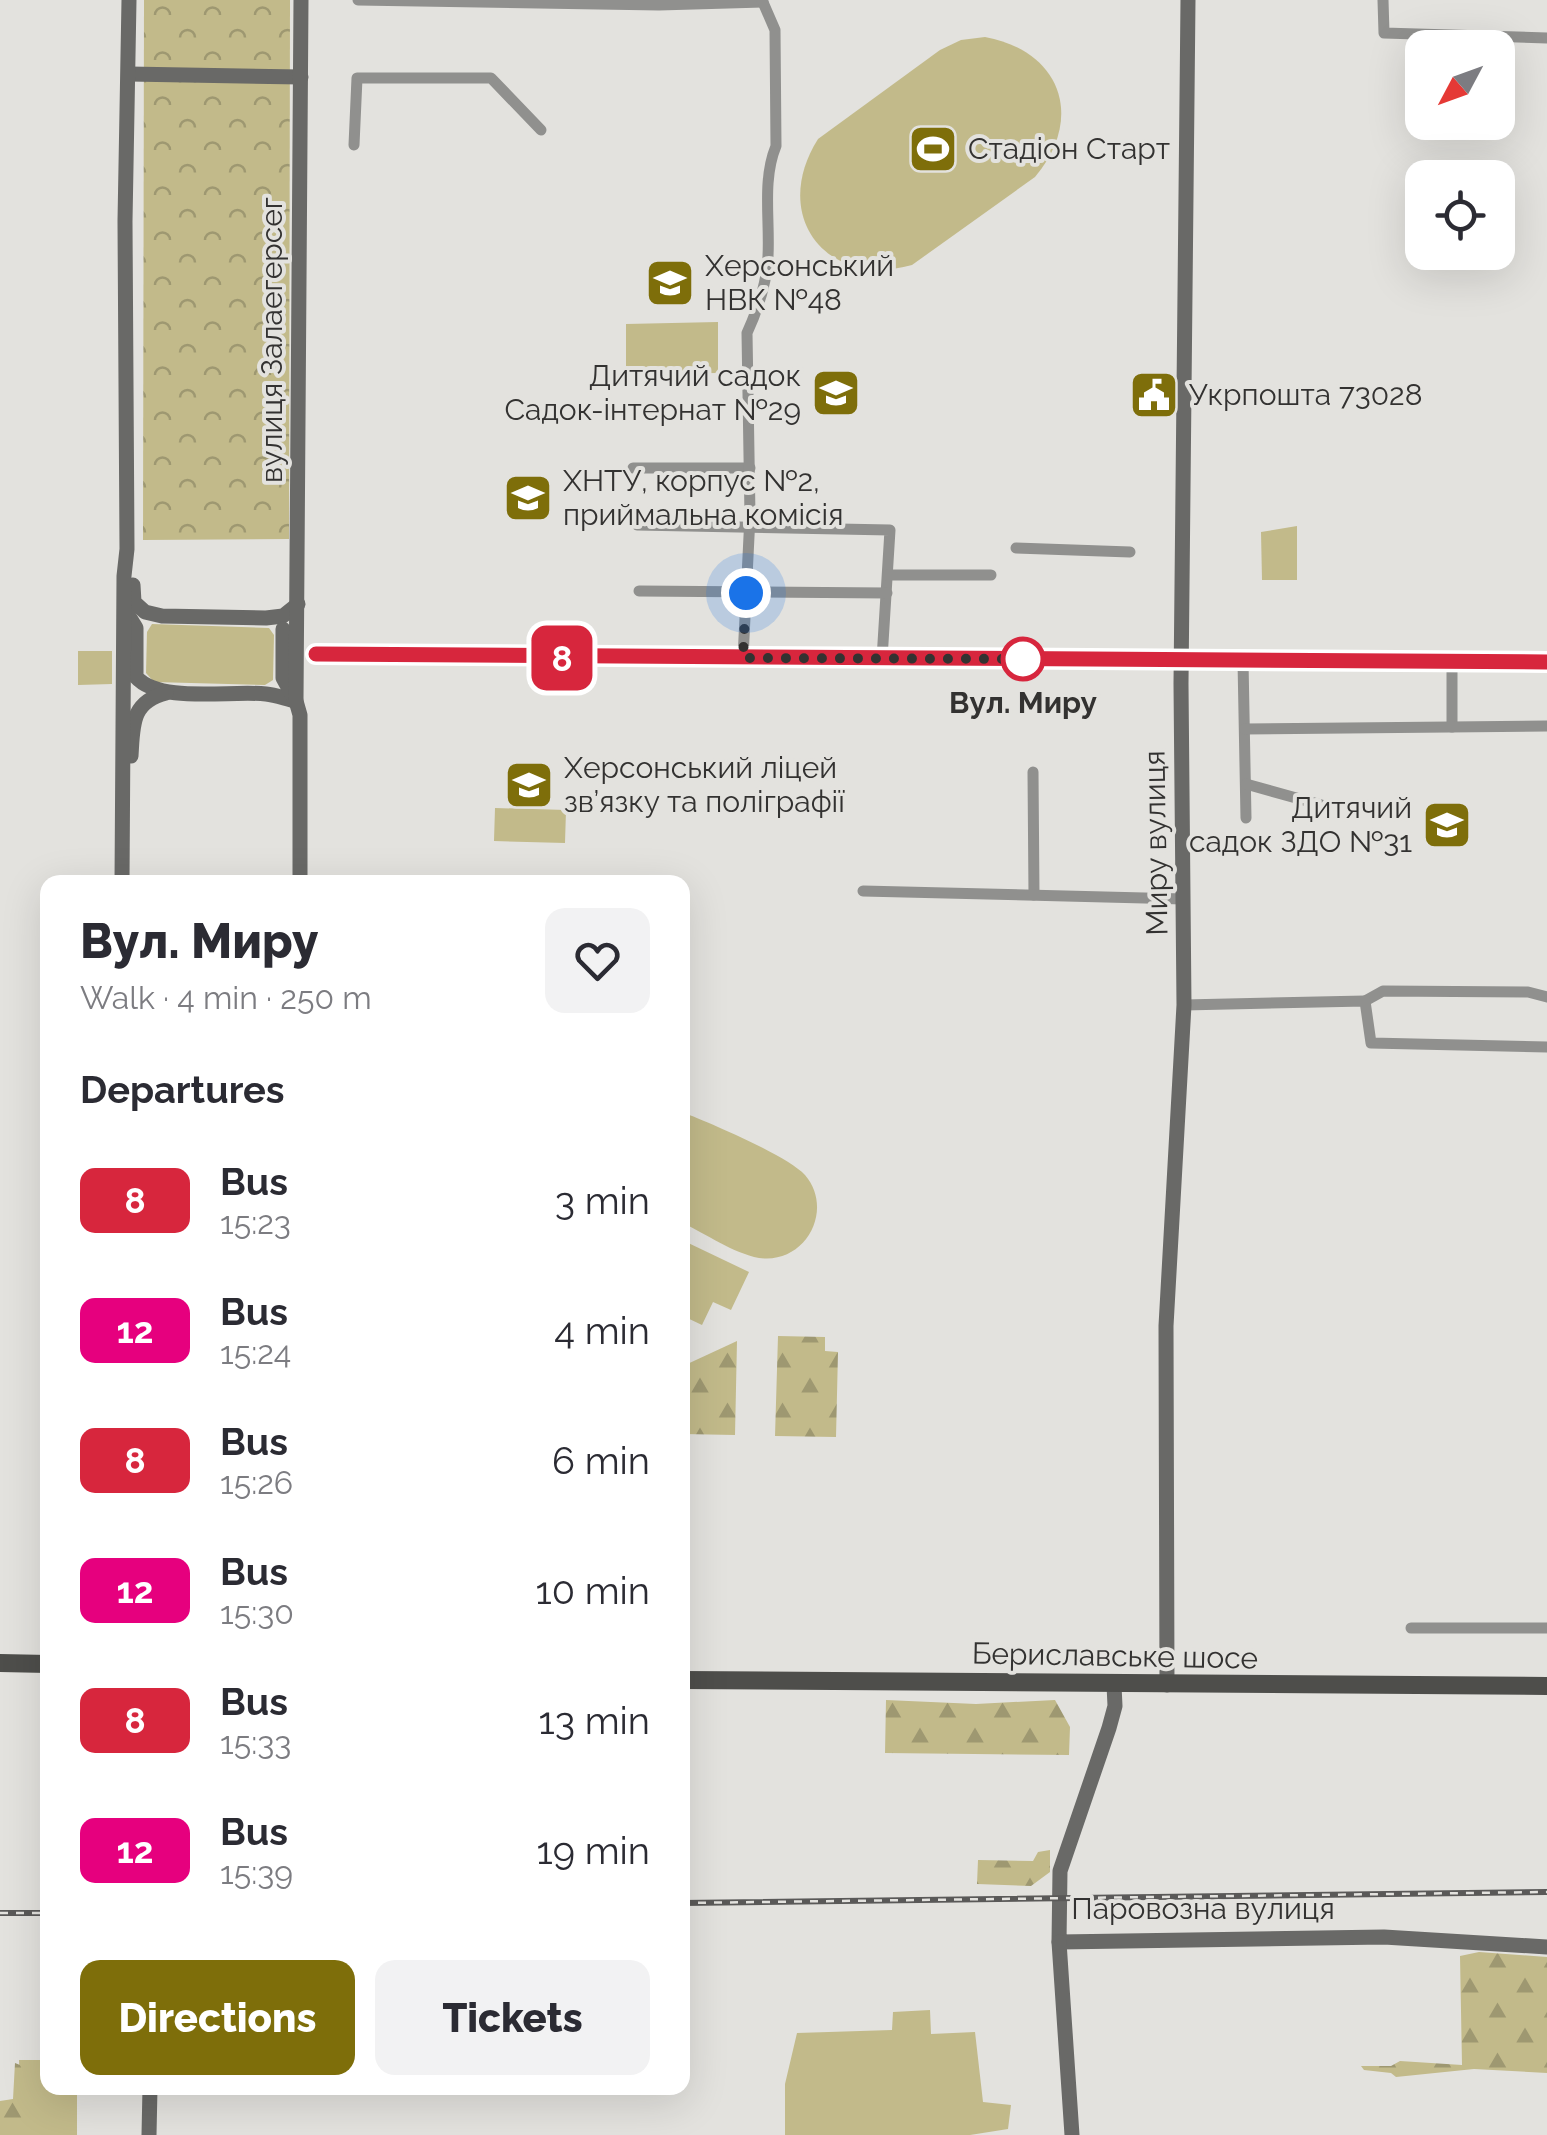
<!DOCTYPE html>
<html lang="en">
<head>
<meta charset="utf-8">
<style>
  :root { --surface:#fff; --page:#f2f2f3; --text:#2b2b33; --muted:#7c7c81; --accent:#7e6e0a }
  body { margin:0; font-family:Raleway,sans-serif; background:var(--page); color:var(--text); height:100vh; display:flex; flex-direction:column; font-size:38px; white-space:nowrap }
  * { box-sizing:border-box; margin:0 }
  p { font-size:32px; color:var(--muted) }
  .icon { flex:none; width:55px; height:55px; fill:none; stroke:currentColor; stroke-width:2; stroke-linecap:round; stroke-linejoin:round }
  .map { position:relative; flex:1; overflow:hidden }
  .details { position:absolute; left:40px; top:875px; width:650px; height:1220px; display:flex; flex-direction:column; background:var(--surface); border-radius:20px; box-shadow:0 10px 40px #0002 }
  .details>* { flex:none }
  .badge { padding:0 20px; border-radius:15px; font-size:35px; line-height:65px }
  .needle { width:65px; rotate:229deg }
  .tools { position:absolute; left:1405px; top:30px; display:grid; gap:20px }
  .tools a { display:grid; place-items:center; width:110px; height:110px; border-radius:20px; background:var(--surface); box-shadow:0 10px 40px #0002; font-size:50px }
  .you { position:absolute; width:50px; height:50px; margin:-25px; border:8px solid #fff; border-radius:50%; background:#1a73e8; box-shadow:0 0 0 15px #1a73e833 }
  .map>.badge { position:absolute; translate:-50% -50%; box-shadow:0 0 0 5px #fff }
  h2 { padding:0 40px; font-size:38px; line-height:90px }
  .round { display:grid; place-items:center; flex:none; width:105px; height:105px; border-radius:20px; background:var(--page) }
  .headline { display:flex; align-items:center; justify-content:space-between; height:170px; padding:0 40px }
  h1 { font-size:48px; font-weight:800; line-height:75px }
  .cta { display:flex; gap:20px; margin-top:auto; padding:20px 40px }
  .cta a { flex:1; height:115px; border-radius:20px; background:var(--accent); color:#fff; font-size:40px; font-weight:800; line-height:115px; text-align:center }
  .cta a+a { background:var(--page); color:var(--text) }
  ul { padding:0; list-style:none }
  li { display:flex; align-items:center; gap:30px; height:130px; padding:0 40px }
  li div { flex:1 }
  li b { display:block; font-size:38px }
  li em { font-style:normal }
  li .badge { min-width:110px; font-weight:700; text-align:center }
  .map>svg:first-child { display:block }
</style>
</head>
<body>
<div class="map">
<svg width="1547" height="2135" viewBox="0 0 1547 2135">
  <defs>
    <pattern id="forest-firs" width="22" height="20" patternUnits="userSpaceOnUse" patternTransform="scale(2.5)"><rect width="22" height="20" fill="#c2ba8a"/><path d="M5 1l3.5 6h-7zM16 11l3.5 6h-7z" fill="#9e9871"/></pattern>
    <pattern id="park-crowns" width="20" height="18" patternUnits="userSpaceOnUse" patternTransform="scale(2.5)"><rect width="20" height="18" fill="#c2ba8a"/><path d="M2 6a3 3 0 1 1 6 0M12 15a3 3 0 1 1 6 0" fill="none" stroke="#9e9871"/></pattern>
  </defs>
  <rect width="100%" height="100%" fill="#e3e2de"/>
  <g fill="#c2ba8a">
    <path d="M985,37C1061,51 1085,118 1035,177L912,265C825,289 770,215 818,139L940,50L961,40Z"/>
    <polygon points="718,322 718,373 626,374 626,324"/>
    <polygon points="1297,526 1297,580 1262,580 1261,532"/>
    <polygon points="152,624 269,628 274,635 273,680 265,685 154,682 146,673 147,632"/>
    <polygon points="78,651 112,651 112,684 78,685"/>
    <polygon points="495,808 566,810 565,843 494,841"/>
    <path d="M682,1112C710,1123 786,1155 805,1175C835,1210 805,1265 759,1258C733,1253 706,1234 683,1223Z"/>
    <polygon points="682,1240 749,1272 731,1310 713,1302 702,1325 683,1316"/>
    <polygon points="930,2010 931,2034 975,2032 983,2102 1011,2105 1008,2129 970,2135 785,2135 785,2084 797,2033 892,2030 893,2012"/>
    <polygon points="19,2060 47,2060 48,2088 77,2088 77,2135 21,2135"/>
  </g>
  <g fill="url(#forest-firs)">
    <polygon points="778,1336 825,1337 825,1351 838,1352 836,1437 775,1436"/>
    <polygon points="737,1341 735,1435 683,1434 683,1366"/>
    <polygon points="886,1700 976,1704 1055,1700 1070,1727 1069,1755 885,1753"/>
    <polygon points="1050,1850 1050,1872 1031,1886 977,1884 978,1860 1033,1861 1038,1852"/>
    <polygon points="1479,1952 1547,1957 1547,2073 1474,2069 1396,2077 1391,2073 1364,2070 1361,2066 1391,2066 1400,2061 1462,2065 1460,1956"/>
    <polygon points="15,2063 25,2067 24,2135 0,2135 0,2101 13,2099"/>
  </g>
  <polygon fill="url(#park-crowns)" points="144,0 290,0 289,539 143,540"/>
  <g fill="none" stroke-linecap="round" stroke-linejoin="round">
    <g stroke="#90908e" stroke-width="11">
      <polyline points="358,0 659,5 763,2"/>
      <polyline points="1383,0 1384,33 1547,38"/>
      <polyline points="354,145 357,78 491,78 541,130"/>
      <polyline points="633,468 750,468"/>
      <polyline points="637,525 890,530 882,659"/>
      <polyline points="1016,548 1130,552"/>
      <polyline points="888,575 991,575"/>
      <polyline points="639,591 887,593"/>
      <path d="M743,658L750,516L747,333C758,309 767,283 768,256C770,220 762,180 776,146L775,30L762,0"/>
      <polyline points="1243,661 1246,818"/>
      <polyline points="1452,662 1452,727"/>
      <polyline points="1245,729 1547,726"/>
      <polyline points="1033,772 1034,895"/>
      <polyline points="1246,784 1325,806"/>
      <polyline points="863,891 1184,899"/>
      <polyline points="1365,1001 1383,991 1528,992 1547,997"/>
      <polyline points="1184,1005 1365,1001 1371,1043 1547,1047"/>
      <polyline points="1411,1628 1547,1628"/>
    </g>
    <g stroke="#696967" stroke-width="15">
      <polyline points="129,74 301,77"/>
      <polyline points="133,585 134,602 145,612 162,616 266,618 283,616 298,604"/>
      <path d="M125,610L136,628V677C160,704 231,690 266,694C276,695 286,699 296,701"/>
      <polyline points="283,629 283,678 294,698"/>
      <polyline points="316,654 1547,662"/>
      <path d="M131,756C133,725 131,702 166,693"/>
      <polyline points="122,882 124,576 127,549 125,221 129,0"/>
      <polyline points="300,882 300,715 296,701 301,0"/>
      <polyline points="1114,1685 1115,1706 1109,1728 1060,1871 1059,1942 1384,1937 1547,1947"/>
      <polyline points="1167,1685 1166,1326 1184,1005 1181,684 1188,0"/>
      <polyline points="1059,1942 1072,2135"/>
      <polyline points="149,2135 150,2088"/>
    </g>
    <g stroke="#4e4e4b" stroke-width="18">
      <polyline points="0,1663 48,1664"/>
      <polyline points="682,1680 1547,1686"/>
    </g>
    <g stroke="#5a5958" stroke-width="6">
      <g id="rail">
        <polyline points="682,1903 1547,1892"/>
        <polyline points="0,1913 48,1913"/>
      </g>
    </g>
    <use href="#rail" stroke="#e3e2de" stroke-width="2.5" stroke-dasharray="8" stroke-linecap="butt"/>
  </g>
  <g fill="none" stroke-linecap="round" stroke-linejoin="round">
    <g stroke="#fff" stroke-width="22">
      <polyline id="line" points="316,654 1547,662"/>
    </g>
    <use href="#line" stroke="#d7263d" stroke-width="15"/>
    <polyline stroke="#333231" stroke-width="10" stroke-dasharray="0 18" points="746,593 743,658 1023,659"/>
  </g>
  <defs>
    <g id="stadium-square" transform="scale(2.5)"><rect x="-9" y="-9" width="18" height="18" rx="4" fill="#7e6e0a" stroke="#e3e2de"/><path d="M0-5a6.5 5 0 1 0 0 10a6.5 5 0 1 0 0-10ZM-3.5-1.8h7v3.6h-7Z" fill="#fff"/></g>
    <g id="school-square" transform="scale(2.5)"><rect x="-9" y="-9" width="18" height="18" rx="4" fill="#7e6e0a" stroke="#e3e2de"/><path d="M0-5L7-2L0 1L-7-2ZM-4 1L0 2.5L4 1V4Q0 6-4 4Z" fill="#fff"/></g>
    <g id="civic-square" transform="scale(2.5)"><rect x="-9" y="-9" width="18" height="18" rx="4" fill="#7e6e0a" stroke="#e3e2de"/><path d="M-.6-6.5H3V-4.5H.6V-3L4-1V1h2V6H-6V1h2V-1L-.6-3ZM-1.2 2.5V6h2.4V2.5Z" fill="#fff"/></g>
    <g id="university-square" transform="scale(2.5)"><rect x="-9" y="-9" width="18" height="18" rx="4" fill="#7e6e0a" stroke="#e3e2de"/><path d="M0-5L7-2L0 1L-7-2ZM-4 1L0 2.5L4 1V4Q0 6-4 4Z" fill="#fff"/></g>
  </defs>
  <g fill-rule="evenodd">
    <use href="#stadium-square" x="933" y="149"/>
    <use href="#school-square" x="670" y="283"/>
    <use href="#school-square" x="836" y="393"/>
    <use href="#civic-square" x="1154" y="395"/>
    <use href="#university-square" x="528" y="498"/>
    <use href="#university-square" x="529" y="785"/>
    <use href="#school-square" x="1447" y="825"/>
  </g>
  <circle fill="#fff" stroke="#d7263d" stroke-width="5" cx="1023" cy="659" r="20"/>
  <g text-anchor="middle" stroke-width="8" stroke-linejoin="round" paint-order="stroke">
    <g font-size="30" fill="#333231" stroke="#e3e2de" text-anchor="start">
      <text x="968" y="159">Стадіон Старт</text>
      <text x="705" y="276">Херсонський<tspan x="705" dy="34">НВК №48</tspan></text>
      <text x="801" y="386" text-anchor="end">Дитячий садок<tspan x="801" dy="34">Садок-інтернат №29</tspan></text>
      <text x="1189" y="405">Укрпошта 73028</text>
      <text x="563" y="491">ХНТУ, корпус №2,<tspan x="563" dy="34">приймальна комісія</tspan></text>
      <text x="564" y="778">Херсонський ліцей<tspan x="564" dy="34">зв’язку та поліграфії</tspan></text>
      <text x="1412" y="818" text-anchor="end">Дитячий<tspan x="1412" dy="34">садок ЗДО №31</tspan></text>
    </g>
    <g font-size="30" fill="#333231" stroke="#e3e2de">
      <text transform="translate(272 340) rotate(-90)" y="10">вулиця Залаегерсег</text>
      <text transform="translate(1156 843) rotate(-91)" y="10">Миру вулиця</text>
      <text transform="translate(1115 1656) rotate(1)" y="10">Бериславське шосе</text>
      <text x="1203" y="1919">Паровозна вулиця</text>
    </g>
    <g font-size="30" font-weight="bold" fill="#333231" stroke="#e3e2de">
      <text x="1023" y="713">Вул. Миру</text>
    </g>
  </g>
</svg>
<div class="tools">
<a><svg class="needle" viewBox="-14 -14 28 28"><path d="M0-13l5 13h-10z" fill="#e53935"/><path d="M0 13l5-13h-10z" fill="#7c7c81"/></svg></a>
<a><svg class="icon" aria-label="locate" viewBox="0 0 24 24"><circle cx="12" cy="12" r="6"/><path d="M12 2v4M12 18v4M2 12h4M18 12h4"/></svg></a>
</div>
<div class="you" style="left:746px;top:593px"></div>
<b class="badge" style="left:562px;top:658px;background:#d7263d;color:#fff">8</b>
<section class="details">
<div class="headline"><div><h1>Вул. Миру</h1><p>Walk · 4 min · 250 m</p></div><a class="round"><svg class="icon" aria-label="heart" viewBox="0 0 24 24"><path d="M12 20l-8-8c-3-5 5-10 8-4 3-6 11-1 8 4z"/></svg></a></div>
<h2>Departures</h2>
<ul>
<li><span class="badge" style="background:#d7263d;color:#fff">8</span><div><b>Bus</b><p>15:23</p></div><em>3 min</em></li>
<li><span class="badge" style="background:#e6007e;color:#fff">12</span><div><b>Bus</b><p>15:24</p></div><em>4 min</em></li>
<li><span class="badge" style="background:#d7263d;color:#fff">8</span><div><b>Bus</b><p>15:26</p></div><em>6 min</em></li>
<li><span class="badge" style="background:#e6007e;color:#fff">12</span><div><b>Bus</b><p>15:30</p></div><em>10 min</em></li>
<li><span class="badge" style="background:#d7263d;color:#fff">8</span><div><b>Bus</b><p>15:33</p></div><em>13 min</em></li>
<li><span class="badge" style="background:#e6007e;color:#fff">12</span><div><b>Bus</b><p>15:39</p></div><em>19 min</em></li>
</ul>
<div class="cta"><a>Directions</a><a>Tickets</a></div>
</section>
</div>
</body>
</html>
